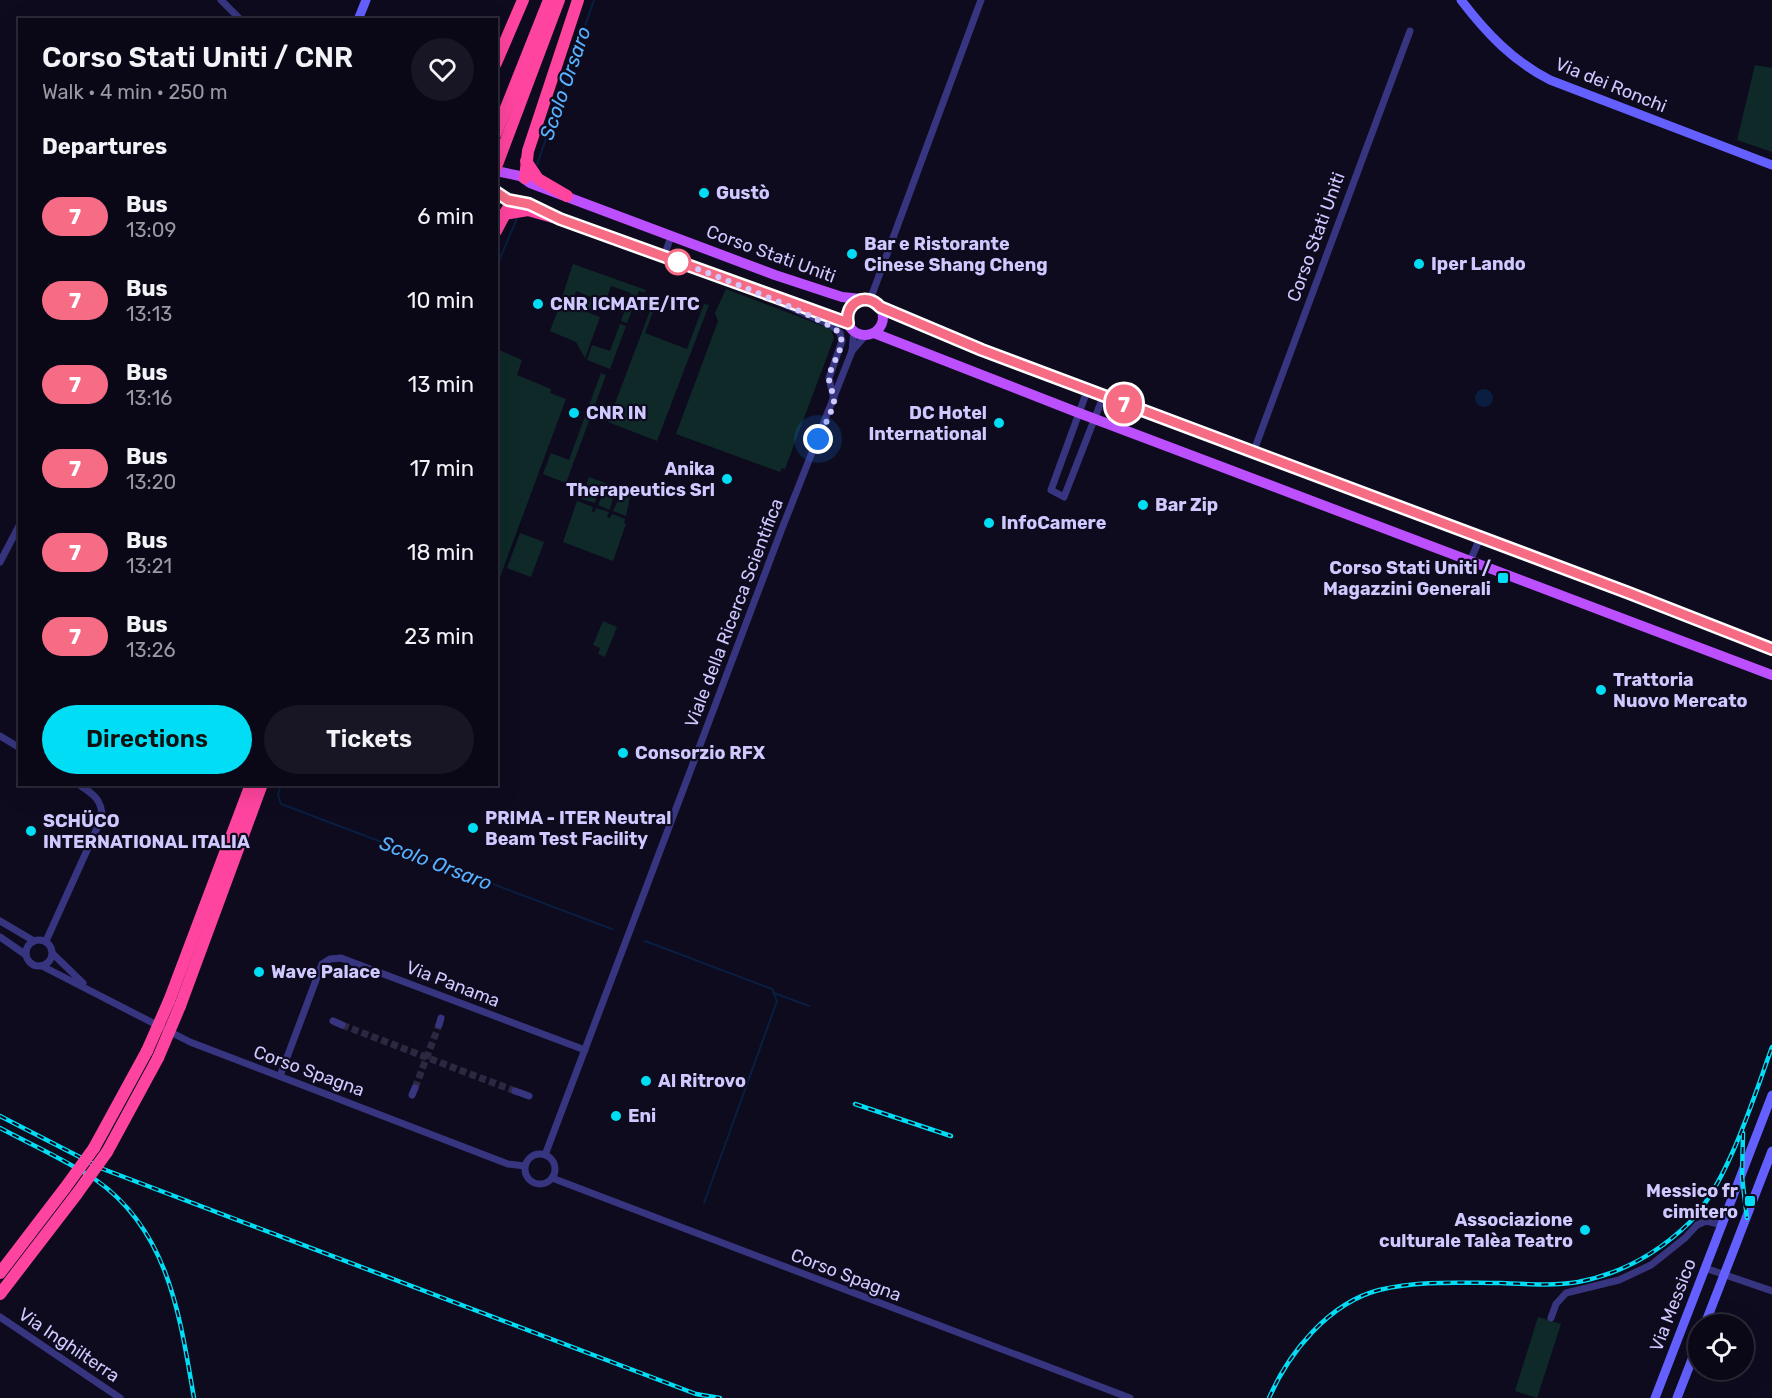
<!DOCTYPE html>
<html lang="en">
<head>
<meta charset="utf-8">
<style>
  :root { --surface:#0a0817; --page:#181624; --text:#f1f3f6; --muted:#999aa1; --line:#2a2936; --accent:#00ddf4 }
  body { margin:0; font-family:Rubik,sans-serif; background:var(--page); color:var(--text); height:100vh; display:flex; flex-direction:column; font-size:22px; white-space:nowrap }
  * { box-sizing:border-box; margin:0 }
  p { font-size:20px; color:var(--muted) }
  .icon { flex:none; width:33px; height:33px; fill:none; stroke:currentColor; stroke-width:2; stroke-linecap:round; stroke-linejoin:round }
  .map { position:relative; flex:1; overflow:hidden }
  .panel { position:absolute; left:18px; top:18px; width:480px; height:768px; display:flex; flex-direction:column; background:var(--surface); border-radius:0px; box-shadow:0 6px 24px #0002,0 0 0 2px var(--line) }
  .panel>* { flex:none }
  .badge { padding:0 12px; border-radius:20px; font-size:21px; line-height:39px }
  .buttons { position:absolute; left:1688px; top:1314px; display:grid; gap:12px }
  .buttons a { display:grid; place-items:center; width:66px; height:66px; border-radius:50%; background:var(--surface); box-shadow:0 6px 24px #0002,0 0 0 2px var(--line); font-size:30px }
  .you { position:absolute; width:30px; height:30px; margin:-15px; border:4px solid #fff; border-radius:50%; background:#1a73e8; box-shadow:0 0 0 9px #1a73e833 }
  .map>.badge { position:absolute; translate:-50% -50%; box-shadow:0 0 0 3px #fff }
  h2 { padding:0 24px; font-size:22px; line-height:54px }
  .round { display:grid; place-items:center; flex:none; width:63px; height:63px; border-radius:32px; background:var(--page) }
  .overview { display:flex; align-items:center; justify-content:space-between; height:102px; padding:0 24px }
  h1 { font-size:28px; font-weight:600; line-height:45px }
  .action { display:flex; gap:12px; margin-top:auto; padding:12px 24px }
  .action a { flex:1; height:69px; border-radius:36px; background:var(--accent); color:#111; font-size:24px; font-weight:600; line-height:69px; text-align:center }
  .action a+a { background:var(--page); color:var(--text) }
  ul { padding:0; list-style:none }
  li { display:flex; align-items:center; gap:18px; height:84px; padding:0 24px }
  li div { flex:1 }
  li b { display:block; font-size:22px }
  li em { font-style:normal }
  li .badge { min-width:66px; font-weight:700; text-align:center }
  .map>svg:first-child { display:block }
</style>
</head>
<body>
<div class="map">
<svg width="1772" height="1398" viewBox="0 0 1772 1398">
  <rect width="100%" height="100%" fill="#0e0b1f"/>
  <g fill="#0e2928">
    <polygon points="1755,65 1772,68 1772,152 1737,140"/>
    <polygon points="573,264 646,290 645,293 639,291 627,323 621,321 631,293 611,286 603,309 595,306 593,310 587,308 591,297 576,291 572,303 562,297"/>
    <polygon points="726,289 831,329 834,338 785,469 782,468 780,472 676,434 718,321 715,313"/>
    <polygon points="561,302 600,317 585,358 576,342 550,331"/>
    <polygon points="653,303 656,304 645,333 687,349 704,304 709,305 657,441 608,422"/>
    <polygon points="620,324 626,326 610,369 587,360 592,345 610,351"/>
    <polygon points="497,349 522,360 517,375 551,389 550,393 566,399 497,585"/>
    <polygon points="601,373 606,375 566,483 543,474 551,453 569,460"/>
    <polygon points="589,477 635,494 633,498 630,497 626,516 613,511 621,494 614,492 610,510 598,505 606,488 599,486 595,503 582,499"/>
    <polygon points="577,501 593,507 592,511 594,513 596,508 609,512 607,517 610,518 612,514 625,519 624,523 626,524 613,561 563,542"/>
    <polygon points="520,533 544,542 531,577 507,568"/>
    <polygon points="603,621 617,627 605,657 598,654 600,648 593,645"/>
    <polygon points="1538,1317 1561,1324 1537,1398 1515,1391"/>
  </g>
  <circle fill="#091e40" cx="1484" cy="398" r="9"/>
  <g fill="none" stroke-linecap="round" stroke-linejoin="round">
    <g stroke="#091e40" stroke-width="2">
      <polyline points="537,165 594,0"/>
      <polyline points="496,268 517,218"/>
      <polyline points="281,784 278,795 281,804 612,929"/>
      <polyline points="645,941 772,989 777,1001 704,1203"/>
      <polyline points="774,993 809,1006"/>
    </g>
    <g stroke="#2b2841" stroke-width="7" stroke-dasharray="7 3.5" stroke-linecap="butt">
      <polyline points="342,1025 515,1091"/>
      <polyline points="415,1088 439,1025"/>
    </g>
    <g stroke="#37357f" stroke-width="7">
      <polyline points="221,0 241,20"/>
      <polyline points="664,257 671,236"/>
      <polyline points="870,300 981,0"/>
      <polyline points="777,301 831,325 840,333 842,341 829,378 834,400"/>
      <polyline points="852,351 866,335"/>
      <polyline points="1087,391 1051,490 1064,497 1103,397"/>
      <polyline points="1253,453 1410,31"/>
      <polyline points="1471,559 1480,538"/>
      <polyline points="0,562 20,524"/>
      <polyline points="0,736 20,748"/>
      <polyline points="0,921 34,941"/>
      <polyline points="0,937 26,955"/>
      <circle cx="39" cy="953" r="13"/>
      <path d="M46,941L102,817C102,799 93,794 78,784"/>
      <polyline points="53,954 83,983"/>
      <polyline points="42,966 190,1042 508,1164 525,1166"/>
      <polyline points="333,1021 342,1025"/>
      <polyline points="439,1025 441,1018"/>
      <polyline points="280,1076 322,964 330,959 341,958 585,1050"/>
      <polyline points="515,1091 529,1096"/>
      <polyline points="412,1095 415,1088"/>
      <circle cx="540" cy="1169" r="15"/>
      <polyline points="545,1155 781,531 852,351 854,331"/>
      <polyline points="552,1178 1130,1398"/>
      <polyline points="1705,1268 1772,1291"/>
      <polyline points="0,1317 120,1398"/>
      <polyline points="1551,1318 1556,1304 1566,1293 1619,1280 1651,1265 1685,1238 1697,1225 1706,1221 1723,1225"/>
    </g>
    <g stroke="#6360ff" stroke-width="9">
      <path d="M1461,0C1487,34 1513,61 1550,80L1772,165"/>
      <polyline points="358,20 366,0"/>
      <polyline points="1705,1324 1772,1151"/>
      <polyline points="1655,1398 1772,1095"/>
      <polyline points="1677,1398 1698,1344"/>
    </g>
    <g stroke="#bc50ff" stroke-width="10">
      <polyline points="496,171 520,176 530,183 775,275 842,297 862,299"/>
      <polyline points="496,192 508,200 529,204 560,219 848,323"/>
      <circle cx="865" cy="317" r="18"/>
      <polyline points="880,307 982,350 1629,593 1772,649"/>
      <polyline points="874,333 1079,413 1772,675"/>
    </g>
    <g stroke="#ff449f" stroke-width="12">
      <polyline points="496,63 523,0"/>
      <polyline points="496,133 549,0"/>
      <polyline points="526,161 538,179 567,196"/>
      <polyline points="496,167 559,0"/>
      <polyline points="525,178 528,151 578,0"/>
      <polyline points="504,214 528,210 560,219"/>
      <polyline points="496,231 508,208"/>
      <polyline points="169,1001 251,784"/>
      <polyline points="180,1006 262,784"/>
      <polyline points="94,1148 147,1051"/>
      <polyline points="107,1152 158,1058"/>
      <polyline points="0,1273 65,1188"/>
      <polyline points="0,1294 76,1195"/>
    </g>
    <g stroke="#00ddf4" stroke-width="4.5">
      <g id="rail">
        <polyline points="855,1104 951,1136"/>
        <polyline points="0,1116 103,1169 696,1394 720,1398"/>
        <path d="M0,1128C32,1145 66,1160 96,1180C169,1231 180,1317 194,1398"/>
        <polyline points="1743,1133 1742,1177 1747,1218"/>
        <path d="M1269,1398C1289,1352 1329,1303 1379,1290C1419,1280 1461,1283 1501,1283C1526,1284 1554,1286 1578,1282C1620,1274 1658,1253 1689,1223C1728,1183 1753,1099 1772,1047"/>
      </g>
    </g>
    <use href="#rail" stroke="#0e0b1f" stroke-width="2" stroke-dasharray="7" stroke-linecap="butt"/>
    <g stroke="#ff449f" stroke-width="12">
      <polyline points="147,1051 169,1001"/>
      <polyline points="158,1058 180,1006"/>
      <polyline points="65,1188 94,1148"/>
      <polyline points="76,1195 107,1152"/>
    </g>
  </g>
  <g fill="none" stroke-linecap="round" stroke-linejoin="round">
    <g stroke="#fff" stroke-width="14">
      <path id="line" d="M496,192L508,200L529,204L560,219L848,323C844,303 866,291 880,307L982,350L1629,593L1772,649"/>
    </g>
    <use href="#line" stroke="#f66c85" stroke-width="9"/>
    <path stroke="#cfc9ff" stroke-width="6" stroke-dasharray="0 10.8" d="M678,262C700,269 835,322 840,334C846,349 830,364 829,378C829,386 834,393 834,401C832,413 823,428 818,439"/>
  </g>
  <g fill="#00ddf4" stroke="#0e0b1f" stroke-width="2">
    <circle cx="704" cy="193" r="6"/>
    <circle cx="852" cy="254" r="6"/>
    <circle cx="1419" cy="264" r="6"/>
    <circle cx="538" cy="304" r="6"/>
    <circle cx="574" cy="413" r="6"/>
    <circle cx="999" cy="423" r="6"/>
    <circle cx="727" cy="479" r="6"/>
    <circle cx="1143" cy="505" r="6"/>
    <circle cx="989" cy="523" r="6"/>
    <rect x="1497" y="572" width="12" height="12" rx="3"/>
    <circle cx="1601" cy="690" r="6"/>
    <circle cx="623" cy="753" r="6"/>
    <circle cx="473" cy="828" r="6"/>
    <circle cx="31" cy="831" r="6"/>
    <circle cx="259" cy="972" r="6"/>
    <circle cx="646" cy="1081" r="6"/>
    <circle cx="616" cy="1116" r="6"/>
    <rect x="1744" y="1195" width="12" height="12" rx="3"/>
    <circle cx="1585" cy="1230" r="6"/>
  </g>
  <circle fill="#fff" stroke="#f66c85" stroke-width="3" cx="678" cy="262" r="12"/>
  <g text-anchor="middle" stroke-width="4.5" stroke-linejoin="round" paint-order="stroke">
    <g font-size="18" fill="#cfc9ff" stroke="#0e0b1f">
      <text transform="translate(1611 85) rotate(22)" y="6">Via dei Ronchi</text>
      <text transform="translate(1316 237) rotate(-70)" y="6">Corso Stati Uniti</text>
      <text transform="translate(771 254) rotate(20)" y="6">Corso Stati Uniti</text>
      <text transform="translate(734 613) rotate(-69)" y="6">Viale della Ricerca Scientifica</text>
      <text transform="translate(453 984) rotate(21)" y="6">Via Panama</text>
      <text transform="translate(309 1071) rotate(20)" y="6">Corso Spagna</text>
      <text transform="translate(846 1275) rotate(21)" y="6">Corso Spagna</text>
      <text transform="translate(1673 1305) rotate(-69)" y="6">Via Messico</text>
      <text transform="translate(69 1345) rotate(34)" y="6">Via Inghilterra</text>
    </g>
    <g font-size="18" font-weight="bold" fill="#cfc9ff" stroke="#0e0b1f" text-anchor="start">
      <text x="716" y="199">Gustò</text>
      <text x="864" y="250">Bar e Ristorante<tspan x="864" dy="21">Cinese Shang Cheng</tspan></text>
      <text x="1431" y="270">Iper Lando</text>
      <text x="550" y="310">CNR ICMATE/ITC</text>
      <text x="586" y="419">CNR IN</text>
      <text x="987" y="419" text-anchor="end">DC Hotel<tspan x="987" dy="21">International</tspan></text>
      <text x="715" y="475" text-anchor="end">Anika<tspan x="715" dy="21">Therapeutics Srl</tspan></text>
      <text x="1155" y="511">Bar Zip</text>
      <text x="1001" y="529">InfoCamere</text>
      <text x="1491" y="574" text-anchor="end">Corso Stati Uniti /<tspan x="1491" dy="21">Magazzini Generali</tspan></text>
      <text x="1613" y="686">Trattoria<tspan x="1613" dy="21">Nuovo Mercato</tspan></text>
      <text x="635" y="759">Consorzio RFX</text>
      <text x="485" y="824">PRIMA - ITER Neutral<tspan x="485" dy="21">Beam Test Facility</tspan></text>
      <text x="43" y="827">SCHÜCO<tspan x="43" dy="21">INTERNATIONAL ITALIA</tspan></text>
      <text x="271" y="978">Wave Palace</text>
      <text x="658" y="1087">Al Ritrovo</text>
      <text x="628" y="1122">Eni</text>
      <text x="1738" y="1197" text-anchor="end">Messico fr<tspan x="1738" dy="21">cimitero</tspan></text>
      <text x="1573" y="1226" text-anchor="end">Associazione<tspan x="1573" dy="21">culturale Talèa Teatro</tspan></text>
    </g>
    <g font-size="20" font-style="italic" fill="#57b2ff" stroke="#0e0b1f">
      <text transform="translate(565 83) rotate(-71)" y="7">Scolo Orsaro</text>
      <text transform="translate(436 863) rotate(21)" y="7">Scolo Orsaro</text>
    </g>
  </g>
</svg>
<div class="buttons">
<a><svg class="icon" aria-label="locate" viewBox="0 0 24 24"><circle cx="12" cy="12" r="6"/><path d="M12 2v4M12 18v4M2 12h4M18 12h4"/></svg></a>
</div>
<div class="you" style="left:818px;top:439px"></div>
<b class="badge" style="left:1124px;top:404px;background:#f66c85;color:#fff">7</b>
<section class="panel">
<div class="overview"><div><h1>Corso Stati Uniti / CNR</h1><p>Walk · 4 min · 250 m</p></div><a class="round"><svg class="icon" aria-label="heart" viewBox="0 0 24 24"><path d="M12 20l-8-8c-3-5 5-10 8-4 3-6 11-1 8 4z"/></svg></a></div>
<h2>Departures</h2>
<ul>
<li><span class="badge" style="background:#f66c85;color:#fff">7</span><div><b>Bus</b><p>13:09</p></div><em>6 min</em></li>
<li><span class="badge" style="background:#f66c85;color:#fff">7</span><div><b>Bus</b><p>13:13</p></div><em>10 min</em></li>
<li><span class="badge" style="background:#f66c85;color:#fff">7</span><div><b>Bus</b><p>13:16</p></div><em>13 min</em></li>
<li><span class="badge" style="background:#f66c85;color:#fff">7</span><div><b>Bus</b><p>13:20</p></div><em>17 min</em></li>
<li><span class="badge" style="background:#f66c85;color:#fff">7</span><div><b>Bus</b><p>13:21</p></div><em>18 min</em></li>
<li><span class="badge" style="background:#f66c85;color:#fff">7</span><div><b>Bus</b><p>13:26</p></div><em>23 min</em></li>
</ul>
<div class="action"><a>Directions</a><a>Tickets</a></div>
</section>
</div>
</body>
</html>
